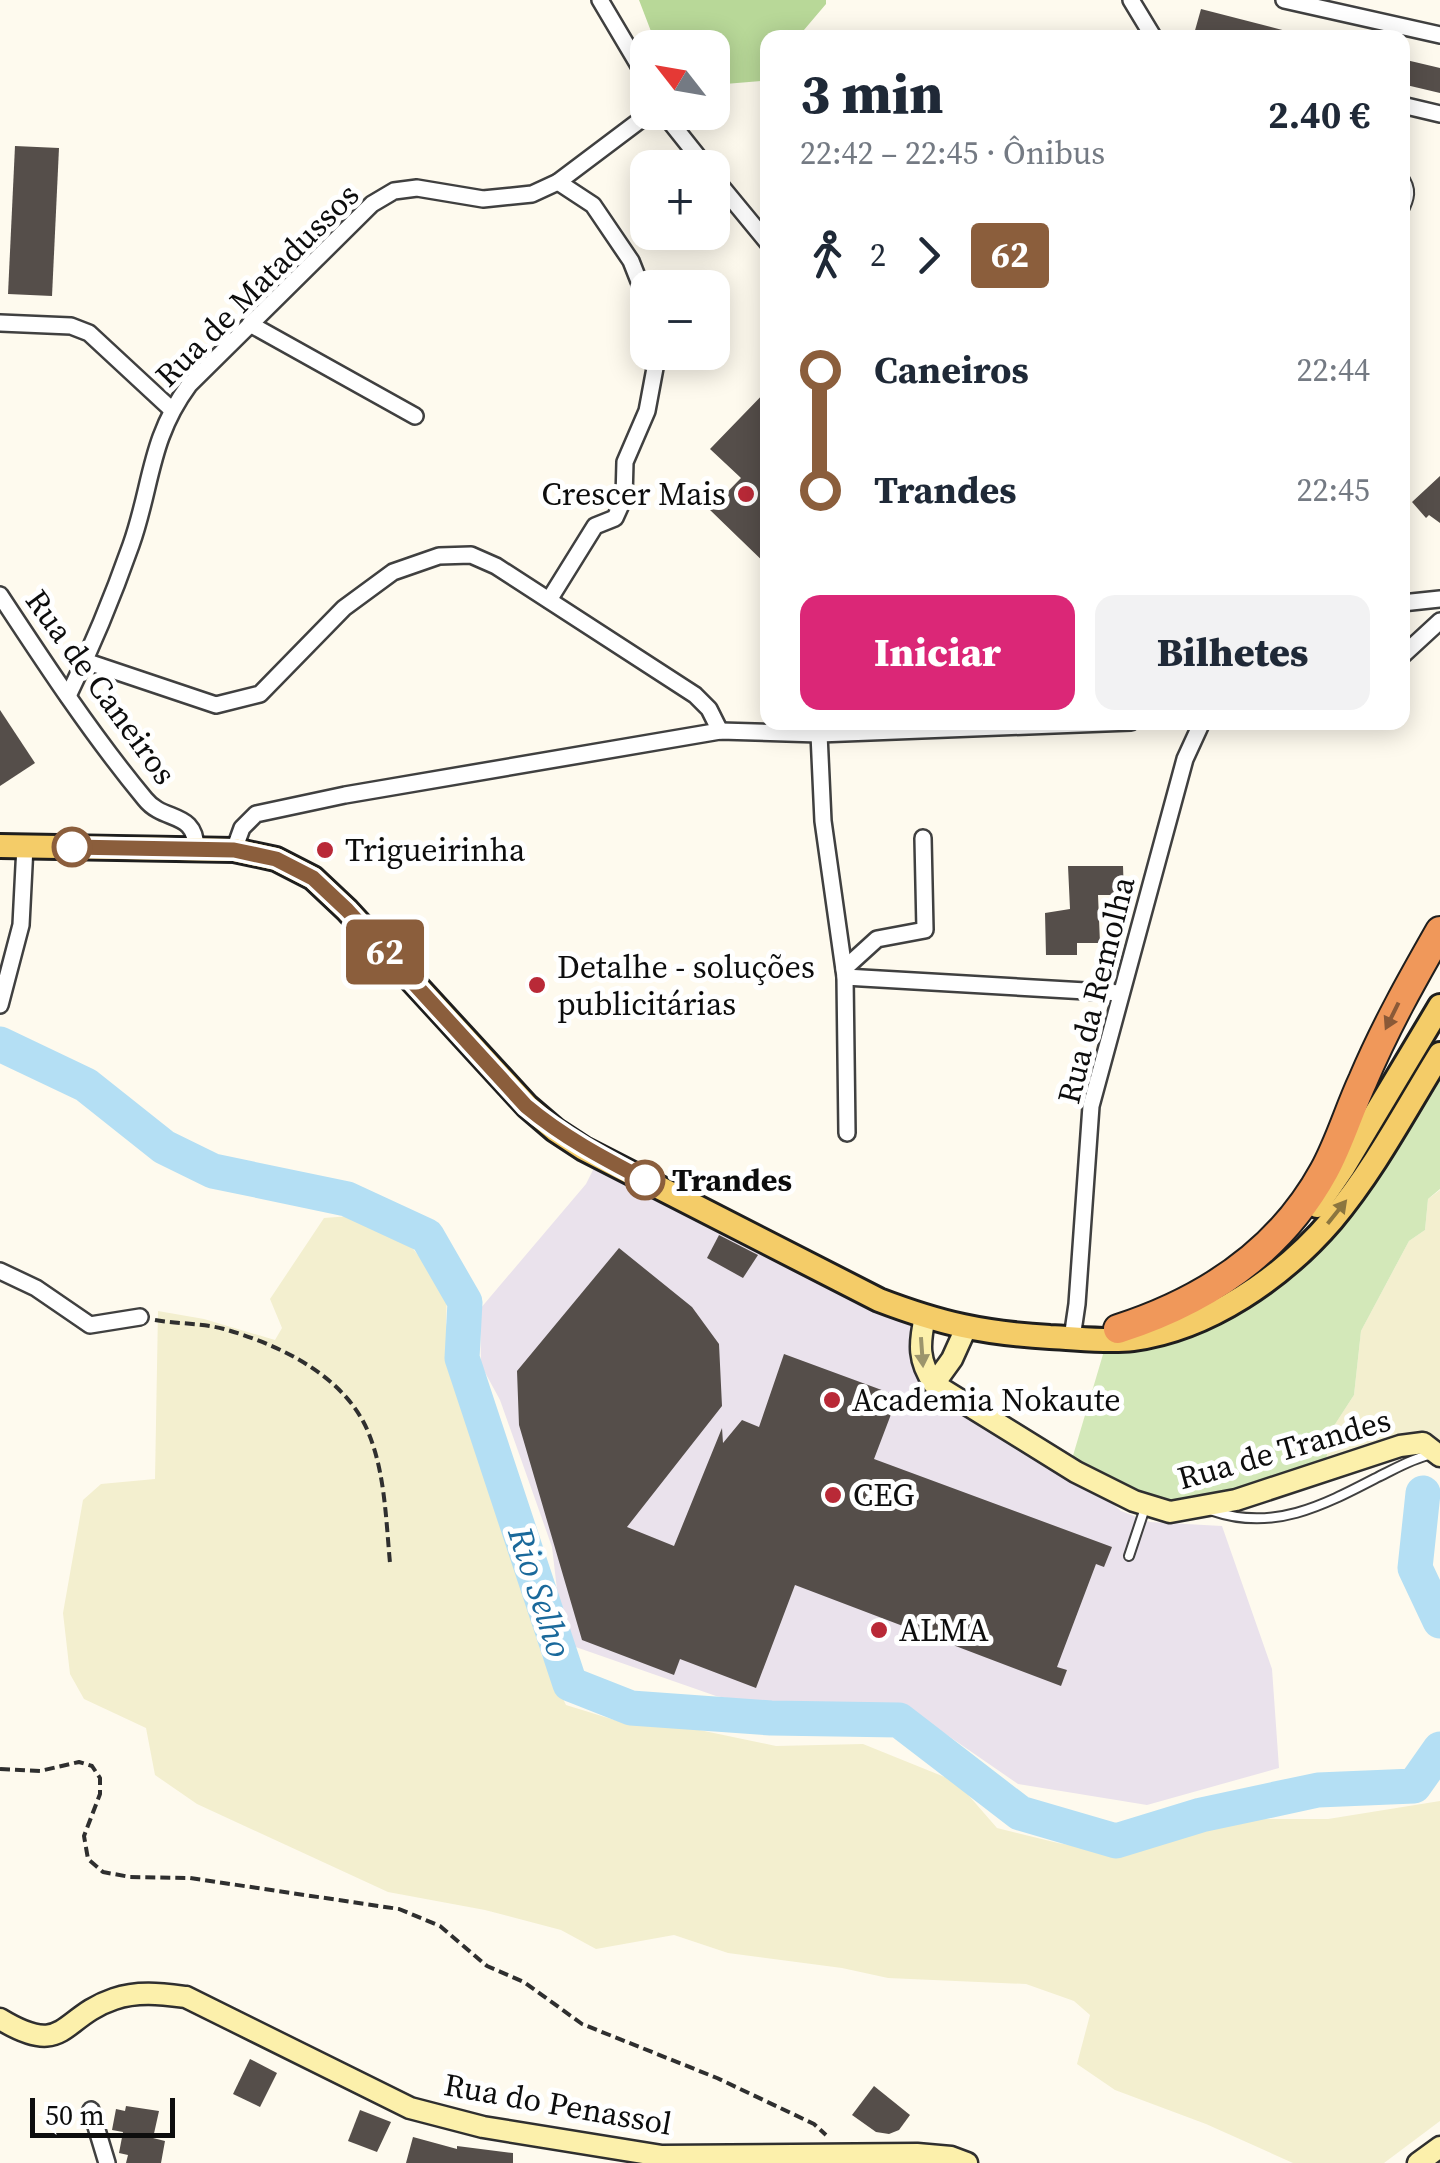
<!DOCTYPE html>
<html lang="pt">
<head>
<meta charset="utf-8">
<style>
  :root { --surface:#fff; --page:#f2f2f3; --text:#1f2937; --muted:#747a83; --accent:#db2777 }
  body { margin:0; font-family:"Source Serif 4",serif; background:var(--page); color:var(--text); height:100vh; display:flex; flex-direction:column; font-size:38px; white-space:nowrap }
  * { box-sizing:border-box; margin:0 }
  p { font-size:32px; color:var(--muted) }
  .icon { flex:none; width:55px; height:55px; fill:none; stroke:currentColor; stroke-width:2; stroke-linecap:round; stroke-linejoin:round }
  .map { position:relative; flex:1; overflow:hidden }
  .sheet { position:absolute; left:760px; top:30px; width:650px; height:700px; display:flex; flex-direction:column; background:var(--surface); border-radius:20px; box-shadow:0 5px 25px #0003 }
  .sheet>* { flex:none }
  .badge { padding:0 20px; border-radius:8px; font-size:35px; line-height:65px }
  .needle { width:65px; rotate:301deg }
  .fabs { position:absolute; left:630px; top:30px; display:grid; gap:20px }
  .fabs a { display:grid; place-items:center; width:100px; height:100px; border-radius:20px; background:var(--surface); box-shadow:0 5px 25px #0003; font-size:50px }
  .scale { position:absolute; left:30px; bottom:25px; width:145px; box-sizing:border-box; padding-left:10px; border:5px solid #0d0d0d; border-top:0; font-size:28px; line-height:35px; white-space:nowrap; color:#0d0d0d; -webkit-text-stroke:8px #fff; paint-order:stroke }
  .map>.badge { position:absolute; translate:-50% -50%; box-shadow:0 0 0 5px #fff }
  .legs { display:flex; align-items:center; gap:15px; height:110px; padding:0 40px; font-size:32px }
  .legs p { margin-inline-start:auto }
  .head { display:flex; align-items:center; justify-content:space-between; height:170px; padding:0 40px }
  h1 { font-size:55px; font-weight:800; line-height:75px }
  .cta { display:flex; gap:20px; margin-top:auto; padding:20px 40px }
  .cta a { flex:1; height:115px; border-radius:20px; background:var(--accent); color:#fff; font-size:40px; font-weight:800; line-height:115px; text-align:center }
  .cta a+a { background:var(--page); color:var(--text) }
  ul { padding:0 40px; list-style:none }
  li { display:flex; align-items:center; gap:35px; height:120px; font-size:38px }
  li i { display:grid; place-items:center; width:15px; height:100%; margin:0 12px; background:currentColor }
  li i::after { content:''; width:25px; height:25px; margin:-12px; border:8px solid; border-radius:50%; background:var(--surface) }
  li p { margin-inline-start:auto }
  li:first-child i { background:linear-gradient(#0000 50%,currentColor 0) }
  li:last-child i { background:linear-gradient(currentColor 50%,#0000 0) }
  .map>svg:first-child { display:block }
</style>
</head>
<body>
<div class="map">
<svg width="1440" height="2163" viewBox="0 0 1440 2163">
  <rect width="100%" height="100%" fill="#fefaee"/>
  <polygon fill="#eae2ec" points="599,1158 913,1317 910,1332 920,1341 921,1365 1070,1468 1121,1511 1150,1522 1222,1526 1272,1669 1279,1768 1147,1805 1018,1784 905,1706 760,1704 716,1696 570,1645 560,1615 552,1547 500,1400 481,1365 480,1309 586,1184"/>
  <g fill="#f3efcf">
    <polygon points="1440,1190 1440,1445 1431,1438 1406,1435 1326,1462 1330,1432 1354,1395 1361,1331 1409,1241 1425,1230 1428,1199"/>
    <polygon points="351,1216 411,1246 447,1293 446,1323 459,1395 507,1532 542,1656 566,1705 621,1722 685,1727 776,1746 863,1744 957,1782 997,1828 1058,1843 1122,1854 1244,1819 1328,1819 1440,1801 1440,2121 1384,2163 1293,2163 1206,2124 1115,2090 1077,2064 1090,2015 1074,2001 1026,1984 888,1978 842,1968 728,1953 674,1935 596,1949 561,1930 485,1910 388,1892 197,1804 155,1775 146,1728 84,1699 70,1674 63,1613 83,1500 101,1484 155,1479 158,1311 204,1319 275,1340 282,1328 270,1299 324,1218"/>
  </g>
  <path fill="#d3e8b9" d="M1440,1080V1189L1428,1199L1425,1230L1409,1241L1361,1331L1354,1395L1330,1432L1326,1462C1290,1474 1205,1509 1170,1505C1134,1501 1103,1477 1072,1459L1104,1351L1246,1307Z"/>
  <polygon fill="#b8d898" points="639,0 826,0 826,4 798,37 768,38 767,73 761,81 713,85 712,48 657,47"/>
  <g fill="none" stroke-linecap="round" stroke-linejoin="round">
    <g stroke="#b4dff4" stroke-width="35">
      <polyline points="0,1044 86,1085 164,1147 213,1171 347,1199 427,1236 465,1302 462,1358 570,1684 631,1708 771,1718 899,1720 1020,1813 1116,1841 1201,1815 1318,1790 1414,1786 1440,1749"/>
      <polyline points="1423,1493 1415,1568 1440,1621"/>
    </g>
  </g>
  <g fill="#554e4a">
    <polygon points="1201,9 1290,32 1289,38 1207,38 1194,34"/>
    <polygon points="1402,59 1440,68 1440,93 1402,84"/>
    <polygon points="15,146 59,148 52,296 8,294"/>
    <polygon points="768,389 768,566 710,510 741,478 710,449"/>
    <polygon points="1440,476 1440,523 1429,515 1426,518 1412,502"/>
    <polygon points="0,710 35,763 0,786"/>
    <polygon points="1068,866 1123,866 1124,895 1098,895 1100,943 1077,943 1077,955 1046,955 1045,913 1070,909"/>
    <polygon points="719,1235 758,1255 743,1278 707,1258"/>
    <polygon points="619,1248 692,1307 719,1344 722,1406 627,1527 674,1546 722,1428 723,1443 742,1420 759,1427 784,1354 898,1396 874,1459 1112,1547 1104,1567 1096,1564 1057,1667 1067,1670 1061,1686 795,1585 756,1688 680,1659 674,1675 582,1640 519,1425 517,1371"/>
    <polygon points="250,2059 277,2073 260,2107 233,2094"/>
    <polygon points="874,2086 910,2115 899,2130 889,2134 876,2132 852,2115"/>
    <polygon points="126,2106 159,2111 153,2138 165,2141 161,2163 126,2163 128,2155 119,2153 123,2132 112,2130 116,2109 125,2111"/>
    <polygon points="360,2110 391,2122 377,2152 348,2141"/>
    <polygon points="413,2137 457,2149 457,2146 513,2153 513,2163 406,2163"/>
  </g>
  <g fill="none" stroke-linecap="round" stroke-linejoin="round">
    <g stroke="#404040" stroke-width="12">
      <g id="lane">
        <path d="M1402,175C1413,189 1410,199 1402,214"/>
        <path d="M1213,1511C1274,1532 1324,1505 1378,1477C1395,1469 1411,1459 1429,1455"/>
        <polyline points="1129,1556 1146,1505"/>
      </g>
    </g>
    <g stroke="#404040" stroke-width="20">
      <g id="street">
        <polyline points="600,0 648,81"/>
        <polyline points="1131,0 1154,38"/>
        <polyline points="1284,0 1440,35"/>
        <polyline points="1402,105 1440,114"/>
        <polyline points="659,113 668,119 707,168"/>
        <polyline points="712,175 768,243"/>
        <polyline points="558,182 593,205 631,261 648,304"/>
        <polyline points="0,323 71,326 89,333 171,409"/>
        <polyline points="250,324 415,416"/>
        <path d="M0,595C46,665 92,735 145,799C164,823 196,810 196,849"/>
        <polyline points="549,600 595,526 615,518 624,498 625,462 647,411 658,352"/>
        <polyline points="1402,603 1440,599"/>
        <polyline points="1402,656 1440,621"/>
        <polyline points="85,661 216,705 260,694 344,608 393,572 439,556 471,555 496,566 695,695 709,709 720,731"/>
        <path d="M68,696C92,647 113,596 131,545C152,486 149,439 189,385L372,204L394,191L417,188L483,199L532,194L558,182L643,118L659,113"/>
        <polyline points="819,734 823,821 845,977 847,1133"/>
        <polyline points="234,850 242,828 256,814 345,795 720,731 819,734 1131,722"/>
        <polyline points="844,969 877,939 925,930 923,838"/>
        <polyline points="845,977 1121,993"/>
        <polyline points="0,1005 21,925 25,846"/>
        <polyline points="0,1271 36,1288 90,1325 140,1317"/>
        <polyline points="1072,1338 1077,1304 1091,1106 1185,759 1202,722"/>
        <polyline points="91,2110 107,2163"/>
      </g>
    </g>
    <g stroke="#2f2f2f" stroke-width="25">
      <g id="secondary">
        <path d="M925,1317C919,1344 918,1361 934,1384L1076,1472L1134,1501L1170,1512L1236,1500L1400,1446L1423,1443L1440,1456"/>
        <polyline points="934,1384 952,1359 966,1328"/>
        <path d="M0,2019C66,2059 60,2017 114,1999C138,1991 161,1994 186,1997L410,2108L483,2127L662,2156L917,2154L951,2157L967,2163"/>
        <polyline points="1418,2163 1440,2147"/>
      </g>
    </g>
    <g stroke="#1e1e1e" stroke-width="28">
      <g id="primary">
        <path d="M0,846L234,850L276,859L313,878L347,910L527,1106L555,1130L584,1149L879,1300C942,1324 983,1333 1050,1337C1077,1338 1106,1342 1133,1339C1209,1329 1283,1277 1332,1220C1374,1170 1406,1109 1440,1054"/>
        <polyline points="1317,1206 1343,1168 1440,1006"/>
      </g>
    </g>
    <g stroke="#1e1e1e" stroke-width="32">
      <path id="highway" d="M1118,1329C1205,1301 1279,1253 1324,1171C1340,1142 1349,1110 1363,1080C1385,1028 1412,980 1440,931"/>
    </g>
    <g stroke="#2f2f2f" stroke-width="4" stroke-dasharray="10 5" stroke-linecap="butt">
      <path d="M155,1320C178,1324 202,1323 224,1329C280,1345 346,1376 369,1434C385,1474 386,1520 390,1563"/>
      <polyline points="0,1769 40,1771 79,1762 92,1766 100,1778 100,1794 84,1836 88,1859 103,1872 130,1877 190,1878 399,1909 440,1926 487,1966 524,1982 582,2024 717,2078 814,2124 826,2135"/>
    </g>
    <use href="#lane" stroke="#fff" stroke-width="8"/>
    <use href="#street" stroke="#fff" stroke-width="15"/>
    <use href="#secondary" stroke="#fcf0ab" stroke-width="20"/>
    <use href="#primary" stroke="#f4cc68" stroke-width="22"/>
    <use href="#highway" stroke="#f0985a" stroke-width="28"/>
  </g>
  <defs><path id="oneway-solid" d="M-6-.8H1V-3.2L6.5 0L1 3.2V.8H-6Z" transform="scale(2.5)"/></defs>
  <use fill="#8a5937" href="#oneway-solid" transform="translate(1392 1016) rotate(116)"/>
  <use fill="#8c763f" href="#oneway-solid" transform="translate(1337 1212) rotate(-51)"/>
  <use fill="#9c956c" href="#oneway-solid" transform="translate(922 1352) rotate(86)"/>
  <g fill="none" stroke-linecap="round" stroke-linejoin="round">
    <g stroke="#fff" stroke-width="22">
      <path id="line-1" d="M72,847L234,850L276,859L313,878L347,910L526,1106C563,1137 603,1158 645,1180"/>
    </g>
    <use href="#line-1" stroke="#8b5e3c" stroke-width="15"/>
  </g>
  <g fill="#b92937" stroke="#fff" stroke-width="4">
    <circle cx="746" cy="494" r="10"/>
    <circle cx="325" cy="850" r="10"/>
    <circle cx="537" cy="985" r="10"/>
    <circle cx="832" cy="1400" r="10"/>
    <circle cx="833" cy="1495" r="10"/>
    <circle cx="879" cy="1630" r="10"/>
  </g>
  <g fill="#fff" stroke="#8b5e3c" stroke-width="5">
    <circle cx="72" cy="847" r="18"/>
    <circle cx="645" cy="1180" r="18"/>
  </g>
  <g text-anchor="middle" stroke-width="10" stroke-linejoin="round" paint-order="stroke">
    <g font-size="32" fill="#0d0d0d" stroke="#fff">
      <text transform="translate(257 285) rotate(-45)" y="11">Rua de Matadussos</text>
      <text transform="translate(101 687) rotate(54)" y="11">Rua de Caneiros</text>
      <text transform="translate(1096 990) rotate(-76)" y="11">Rua da Remolha</text>
      <text transform="translate(1284 1449) rotate(-16)" y="11">Rua de Trandes</text>
      <text transform="translate(558 2104) rotate(10)" y="11">Rua do Penassol</text>
    </g>
    <g font-size="32" fill="#0d0d0d" stroke="#fff" text-anchor="start">
      <text x="726" y="505" text-anchor="end">Crescer Mais</text>
      <text x="345" y="861">Trigueirinha</text>
      <text x="557" y="978">Detalhe - soluções<tspan x="557" dy="37">publicitárias</tspan></text>
      <text x="852" y="1411">Academia Nokaute</text>
      <text x="853" y="1506">CEG</text>
      <text x="899" y="1641">ALMA</text>
    </g>
    <g font-size="32" font-weight="bold" fill="#0d0d0d" stroke="#fff" text-anchor="start">
      <text x="672" y="1191">Trandes</text>
    </g>
    <g font-size="35" font-style="italic" fill="#1a699b" stroke="#fff">
      <text transform="translate(540 1592) rotate(72)" y="12">Rio Selho</text>
    </g>
  </g>
</svg>
<div class="fabs">
<a><svg class="needle" viewBox="-14 -14 28 28"><path d="M0-13l5 13h-10z" fill="#e53935"/><path d="M0 13l5-13h-10z" fill="#747a83"/></svg></a>
<a>+</a>
<a>−</a>
</div>
<div class="scale">50 m</div>
<b class="badge" style="left:385px;top:952px;background:#8b5e3c;color:#fff">62</b>
<section class="sheet">
<div class="head"><div><h1>3 min</h1><p>22:42 – 22:45 · Ônibus</p></div><b>2.40 €</b></div>
<div class="legs"><svg class="icon" aria-label="walk" viewBox="0 0 24 24"><circle cx="13" cy="4" r="2"/><path d="M13 8l-2 6 4 7M11 14l-3 7M7 12l3-4h3l4 4"/></svg>2<svg class="icon" aria-label="forward" viewBox="0 0 24 24"><path d="M9 5l7 7-7 7"/></svg><b class="badge" style="background:#8b5e3c;color:#fff">62</b></div>
<ul>
<li><i style="color:#8b5e3c"></i><b>Caneiros</b><p>22:44</p></li>
<li><i style="color:#8b5e3c"></i><b>Trandes</b><p>22:45</p></li>
</ul>
<div class="cta"><a>Iniciar</a><a>Bilhetes</a></div>
</section>
</div>
</body>
</html>
